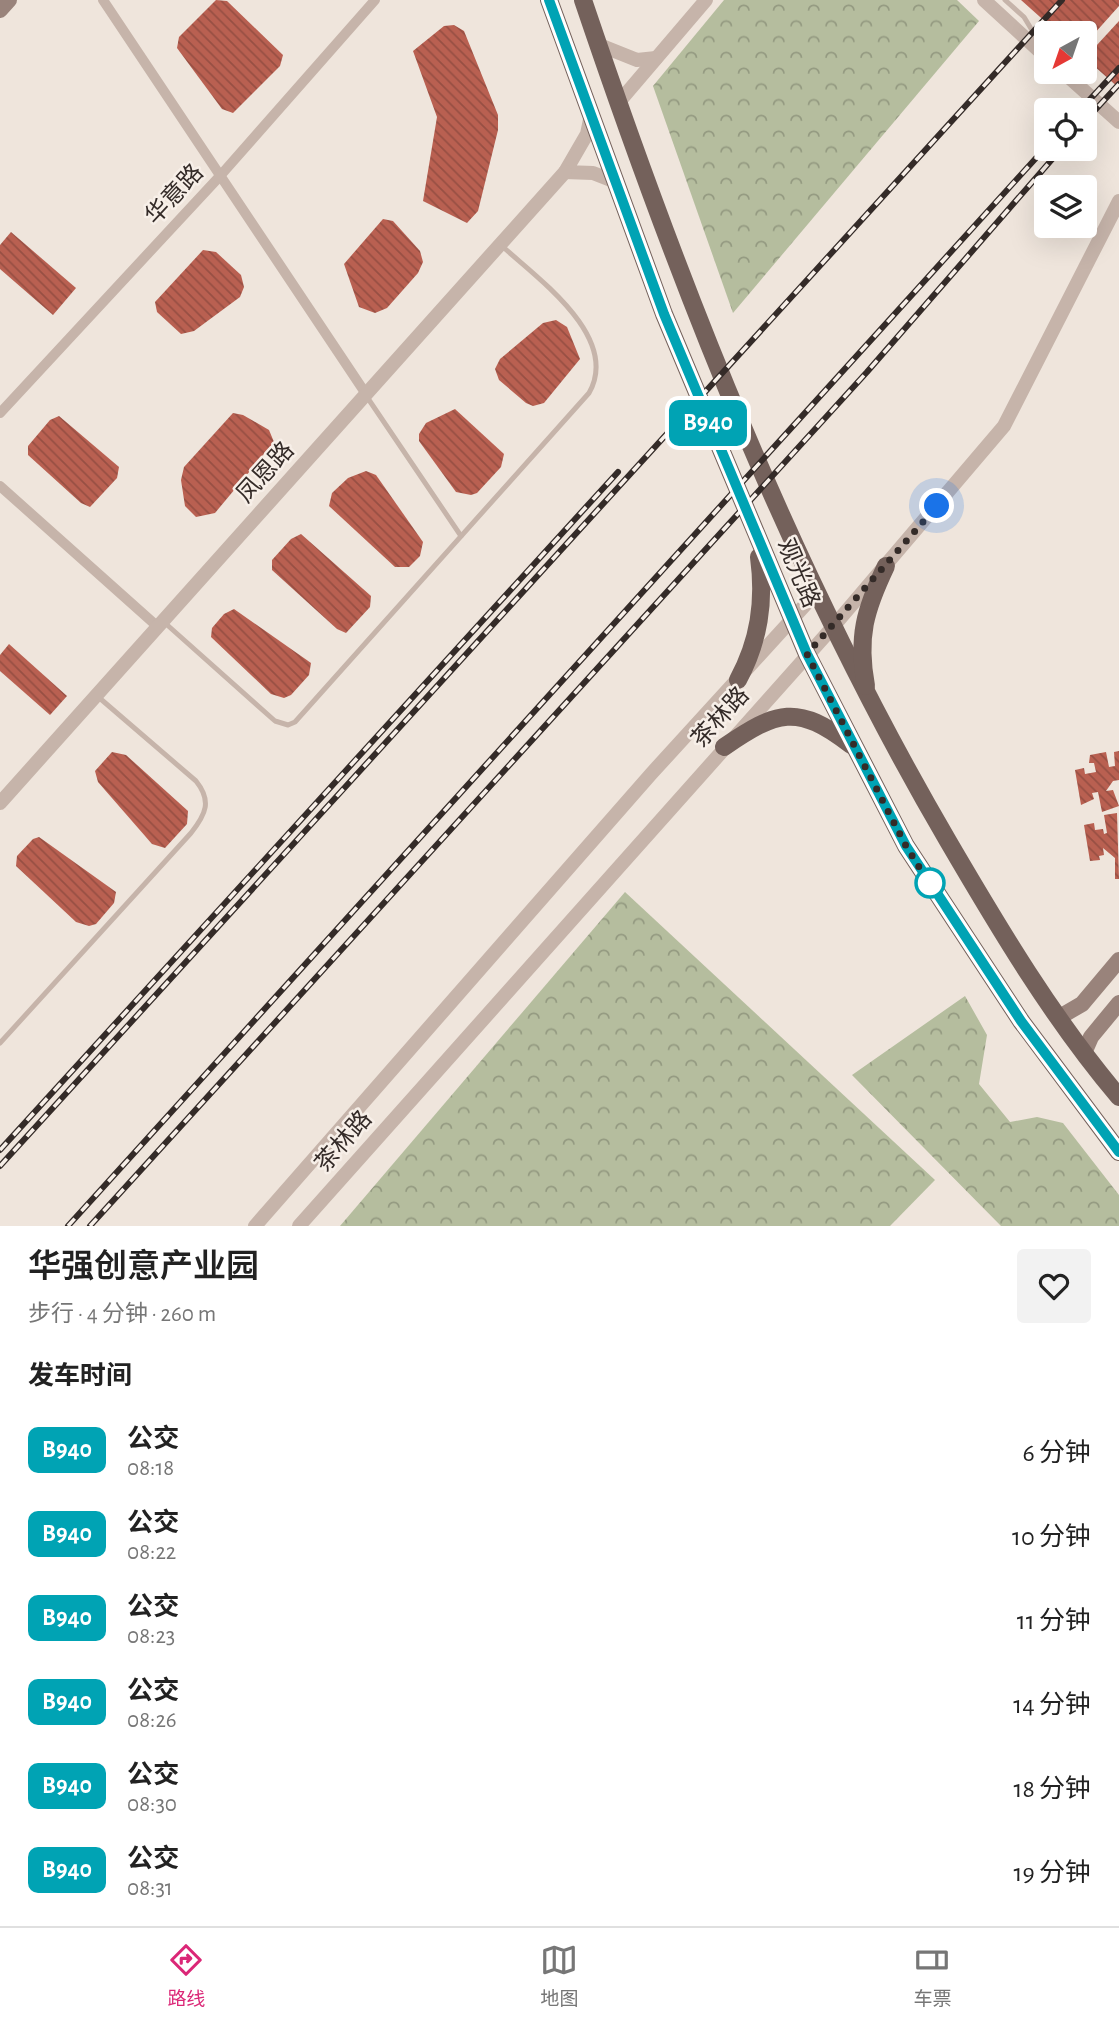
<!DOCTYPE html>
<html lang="zh">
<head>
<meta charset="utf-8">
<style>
  :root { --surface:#fff; --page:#f2f2f2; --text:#222; --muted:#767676; --line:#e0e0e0; --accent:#db2777 }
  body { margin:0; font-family:"Alegreya Sans","Noto Sans SC",sans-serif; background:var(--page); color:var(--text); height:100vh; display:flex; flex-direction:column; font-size:26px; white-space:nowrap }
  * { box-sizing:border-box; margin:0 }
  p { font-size:23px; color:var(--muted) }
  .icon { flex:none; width:38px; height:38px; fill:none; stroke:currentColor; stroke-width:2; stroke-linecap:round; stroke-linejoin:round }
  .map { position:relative; height:1226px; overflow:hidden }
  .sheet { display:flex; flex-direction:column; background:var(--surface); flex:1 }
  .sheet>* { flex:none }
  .badge { padding:0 14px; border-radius:10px; font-size:24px; line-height:46px }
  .needle { width:46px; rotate:220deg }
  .fabs { position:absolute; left:1034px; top:21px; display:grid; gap:14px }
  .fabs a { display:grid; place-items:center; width:63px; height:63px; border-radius:7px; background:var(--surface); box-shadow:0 7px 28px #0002; font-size:35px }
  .you { position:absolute; width:35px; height:35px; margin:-18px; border:5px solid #fff; border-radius:50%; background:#1a73e8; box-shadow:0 0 0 10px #1a73e833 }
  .map>.badge { position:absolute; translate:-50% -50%; box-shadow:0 0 0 4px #fff }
  h2 { padding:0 28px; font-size:26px; line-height:63px }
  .round { display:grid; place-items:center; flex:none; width:74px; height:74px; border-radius:7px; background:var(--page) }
  .overview { display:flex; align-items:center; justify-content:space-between; height:119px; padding:0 28px }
  h1 { font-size:33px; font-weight:600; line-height:52px }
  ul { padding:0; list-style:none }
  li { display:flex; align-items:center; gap:21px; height:84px; padding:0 28px }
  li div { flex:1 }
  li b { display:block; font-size:26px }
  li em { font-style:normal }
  li .badge { min-width:77px; font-weight:700; text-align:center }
  .tabs { display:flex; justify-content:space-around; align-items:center; height:98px; border-top:2px solid var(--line); background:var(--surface); font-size:19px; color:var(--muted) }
  .tabs a { display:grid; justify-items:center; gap:4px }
  .tabs .current { color:var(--accent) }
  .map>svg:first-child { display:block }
</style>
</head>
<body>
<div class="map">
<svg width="1119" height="1226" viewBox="0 0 1119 1226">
  <defs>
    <pattern id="forest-crowns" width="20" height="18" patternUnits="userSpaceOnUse" patternTransform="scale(1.75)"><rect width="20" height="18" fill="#b5bd9e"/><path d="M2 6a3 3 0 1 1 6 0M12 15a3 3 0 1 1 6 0" fill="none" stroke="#949a81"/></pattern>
    <pattern id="building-back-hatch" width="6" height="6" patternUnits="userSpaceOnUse" patternTransform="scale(1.75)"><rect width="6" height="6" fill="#b96051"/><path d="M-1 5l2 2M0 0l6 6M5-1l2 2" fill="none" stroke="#974f43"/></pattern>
  </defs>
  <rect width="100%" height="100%" fill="#efe5dc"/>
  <g fill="url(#forest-crowns)">
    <polygon points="724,0 957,0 979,21 733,313 653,86"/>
    <polygon points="625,892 935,1180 890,1226 340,1226"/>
    <polygon points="965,996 987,1035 979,1084 1010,1122 1037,1117 1063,1123 1119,1195 1119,1226 1001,1226 852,1075"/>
  </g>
  <g fill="url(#building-back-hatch)">
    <polygon points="216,0 227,1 283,55 280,66 233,113 222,109 177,48 179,37"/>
    <polygon points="1021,0 1119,0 1119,6 1085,44 1085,33 1058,33"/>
    <polygon points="1119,21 1119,88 1085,58"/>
    <polygon points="454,25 464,31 498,115 498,130 478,211 467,223 423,201 437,117 413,51 444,26"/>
    <polygon points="383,219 393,221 420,251 423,262 418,273 387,308 375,313 359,307 344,264"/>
    <polygon points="11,232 76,288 53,315 0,269 0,245"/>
    <polygon points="203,250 216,252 241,275 244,287 240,297 194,331 181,334 157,312 155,302"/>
    <polygon points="556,320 567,327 580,359 544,403 533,406 526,403 499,380 495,369 500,359 543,323"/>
    <polygon points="455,409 504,454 501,467 477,493 471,495 456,492 419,441 419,434 426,423"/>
    <polygon points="233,413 243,415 269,430 274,442 215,513 196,517 185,506 181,480 184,467"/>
    <polygon points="59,416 119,467 117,478 90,507 81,503 28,455 28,446 50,420"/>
    <polygon points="366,471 376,475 423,542 420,556 409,567 395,567 329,506 332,493 348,478"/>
    <polygon points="301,534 371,596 370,607 346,633 337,629 272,570 272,560 291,539"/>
    <polygon points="234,609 311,663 309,675 291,695 284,698 271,694 211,637 212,628 224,614"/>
    <polygon points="9,644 67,696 50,715 0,671 0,655"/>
    <polygon points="1119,751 1119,780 1113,781 1106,791 1113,790 1119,806 1102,812 1098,792 1092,793 1094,799 1081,805 1075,770 1084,768 1085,774 1096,772 1094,763 1089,763 1090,755 1106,752 1109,767 1115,766 1114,752"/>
    <polygon points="112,752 126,755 188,811 187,824 165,848 152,844 98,782 95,771"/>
    <polygon points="1117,813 1119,879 1115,879 1115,858 1103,848 1104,855 1099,856 1100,860 1090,861 1084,825 1094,823 1095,830 1103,829 1104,834 1107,833 1104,815"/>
    <polygon points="39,837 116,892 114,903 96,924 89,926 76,922 16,866 17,856 33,839"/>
  </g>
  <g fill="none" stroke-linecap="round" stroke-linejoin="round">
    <g stroke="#c6b4aa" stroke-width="5">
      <polyline points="1005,0 1024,17 1041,45"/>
      <polyline points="367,397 461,536"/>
      <path d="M165,623L275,721L288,725L295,722L589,393C621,337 537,278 502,246"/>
      <path d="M0,1043L191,833C206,814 212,801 196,781L96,695"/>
    </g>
    <g stroke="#c6b4aa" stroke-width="10">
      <polyline points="103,0 366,394"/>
      <polyline points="0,413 220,176 375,0"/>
      <polyline points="0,486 158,627"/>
    </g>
    <g stroke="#c6b4aa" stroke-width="14">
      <polyline points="984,0 1046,57"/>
      <polyline points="597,44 637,60 656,58"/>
      <polyline points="1063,72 1119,122"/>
      <polyline points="619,102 706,0"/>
      <polyline points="591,115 587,134 565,172 593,173 616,182"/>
      <polyline points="0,803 565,172"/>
      <polyline points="255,1226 651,774 816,593"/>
      <polyline points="299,1226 832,628 1004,426 1119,201"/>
    </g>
    <g stroke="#99837b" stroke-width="16">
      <polyline points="0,10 9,0"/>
      <polyline points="1058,1018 1082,1004 1119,960"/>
      <polyline points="1084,1053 1091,1037 1119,1003"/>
    </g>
    <g stroke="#74615b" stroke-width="18">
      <polyline points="549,0 664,314 807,654 906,846 1021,1021 1119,1152"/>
      <path d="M583,0C681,290 793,576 948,841C1000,930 1053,1019 1119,1097"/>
      <path d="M738,680C759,641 765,602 759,557"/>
      <path d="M866,686C857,637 865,610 886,566"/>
      <path d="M724,747C777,711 797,703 851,745"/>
    </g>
    <g stroke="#342b28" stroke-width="6">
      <g id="rail">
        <polyline points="1080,110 1119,68"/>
        <polyline points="1085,121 1119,84"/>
        <polyline points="0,1150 618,472"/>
        <polyline points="0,1166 1062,0"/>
        <polyline points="68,1226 1046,147"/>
        <polyline points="90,1226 867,372 1061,149"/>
      </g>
    </g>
    <use href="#rail" stroke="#f7efe8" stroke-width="3.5" stroke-dasharray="10" stroke-linecap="butt"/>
  </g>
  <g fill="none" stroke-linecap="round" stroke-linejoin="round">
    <g stroke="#fff" stroke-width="16">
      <polyline id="line" points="549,0 664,314 807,654 906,846 1021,1021 1119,1152"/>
    </g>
    <use href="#line" stroke="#00a3b4" stroke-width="10"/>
    <polyline stroke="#342b28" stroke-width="7" stroke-dasharray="0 12.6" points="930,883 934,891 906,846 807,654 937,506"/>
  </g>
  <circle fill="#fff" stroke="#00a3b4" stroke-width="3.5" cx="930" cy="883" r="14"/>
  <g text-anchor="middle" stroke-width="5" stroke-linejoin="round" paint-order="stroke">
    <g font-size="24" fill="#342b28" stroke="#f7efe8">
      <text transform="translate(174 194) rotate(-47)" y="8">华意路</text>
      <text transform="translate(265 472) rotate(-48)" y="8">凤恩路</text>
      <text transform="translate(799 573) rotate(67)" y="8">观光路</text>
      <text transform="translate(720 717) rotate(-48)" y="8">茶林路</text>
      <text transform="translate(343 1141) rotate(-49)" y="8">茶林路</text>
    </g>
  </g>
</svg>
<div class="fabs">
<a><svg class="needle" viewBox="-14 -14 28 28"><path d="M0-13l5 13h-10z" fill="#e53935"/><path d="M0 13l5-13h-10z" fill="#767676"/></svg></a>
<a><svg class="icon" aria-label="locate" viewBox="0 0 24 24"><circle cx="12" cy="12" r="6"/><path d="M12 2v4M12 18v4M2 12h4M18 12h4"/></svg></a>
<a><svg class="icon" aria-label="layers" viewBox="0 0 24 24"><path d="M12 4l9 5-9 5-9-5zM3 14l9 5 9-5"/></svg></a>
</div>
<div class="you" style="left:937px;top:506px"></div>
<b class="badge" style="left:708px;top:423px;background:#00a3b4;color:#fff">B940</b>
</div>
<section class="sheet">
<div class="overview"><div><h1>华强创意产业园</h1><p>步行 · 4 分钟 · 260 m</p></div><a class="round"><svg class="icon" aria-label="heart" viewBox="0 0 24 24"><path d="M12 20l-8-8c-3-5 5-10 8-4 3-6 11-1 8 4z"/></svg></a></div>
<h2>发车时间</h2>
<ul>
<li><span class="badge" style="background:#00a3b4;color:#fff">B940</span><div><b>公交</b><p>08:18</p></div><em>6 分钟</em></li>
<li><span class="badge" style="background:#00a3b4;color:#fff">B940</span><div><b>公交</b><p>08:22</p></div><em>10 分钟</em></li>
<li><span class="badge" style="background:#00a3b4;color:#fff">B940</span><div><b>公交</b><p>08:23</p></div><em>11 分钟</em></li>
<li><span class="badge" style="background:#00a3b4;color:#fff">B940</span><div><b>公交</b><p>08:26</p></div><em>14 分钟</em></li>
<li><span class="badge" style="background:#00a3b4;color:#fff">B940</span><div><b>公交</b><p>08:30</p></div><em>18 分钟</em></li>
<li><span class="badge" style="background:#00a3b4;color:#fff">B940</span><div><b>公交</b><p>08:31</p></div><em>19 分钟</em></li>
</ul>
</section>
<nav class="tabs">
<a class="current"><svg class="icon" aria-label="directions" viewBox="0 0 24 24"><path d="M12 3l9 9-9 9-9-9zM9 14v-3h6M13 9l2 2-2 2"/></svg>路线</a>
<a><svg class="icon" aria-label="map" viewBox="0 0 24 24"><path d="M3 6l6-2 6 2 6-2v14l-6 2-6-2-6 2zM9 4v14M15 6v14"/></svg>地图</a>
<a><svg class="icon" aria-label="tickets" viewBox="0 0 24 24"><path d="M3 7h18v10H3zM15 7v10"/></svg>车票</a>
</nav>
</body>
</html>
